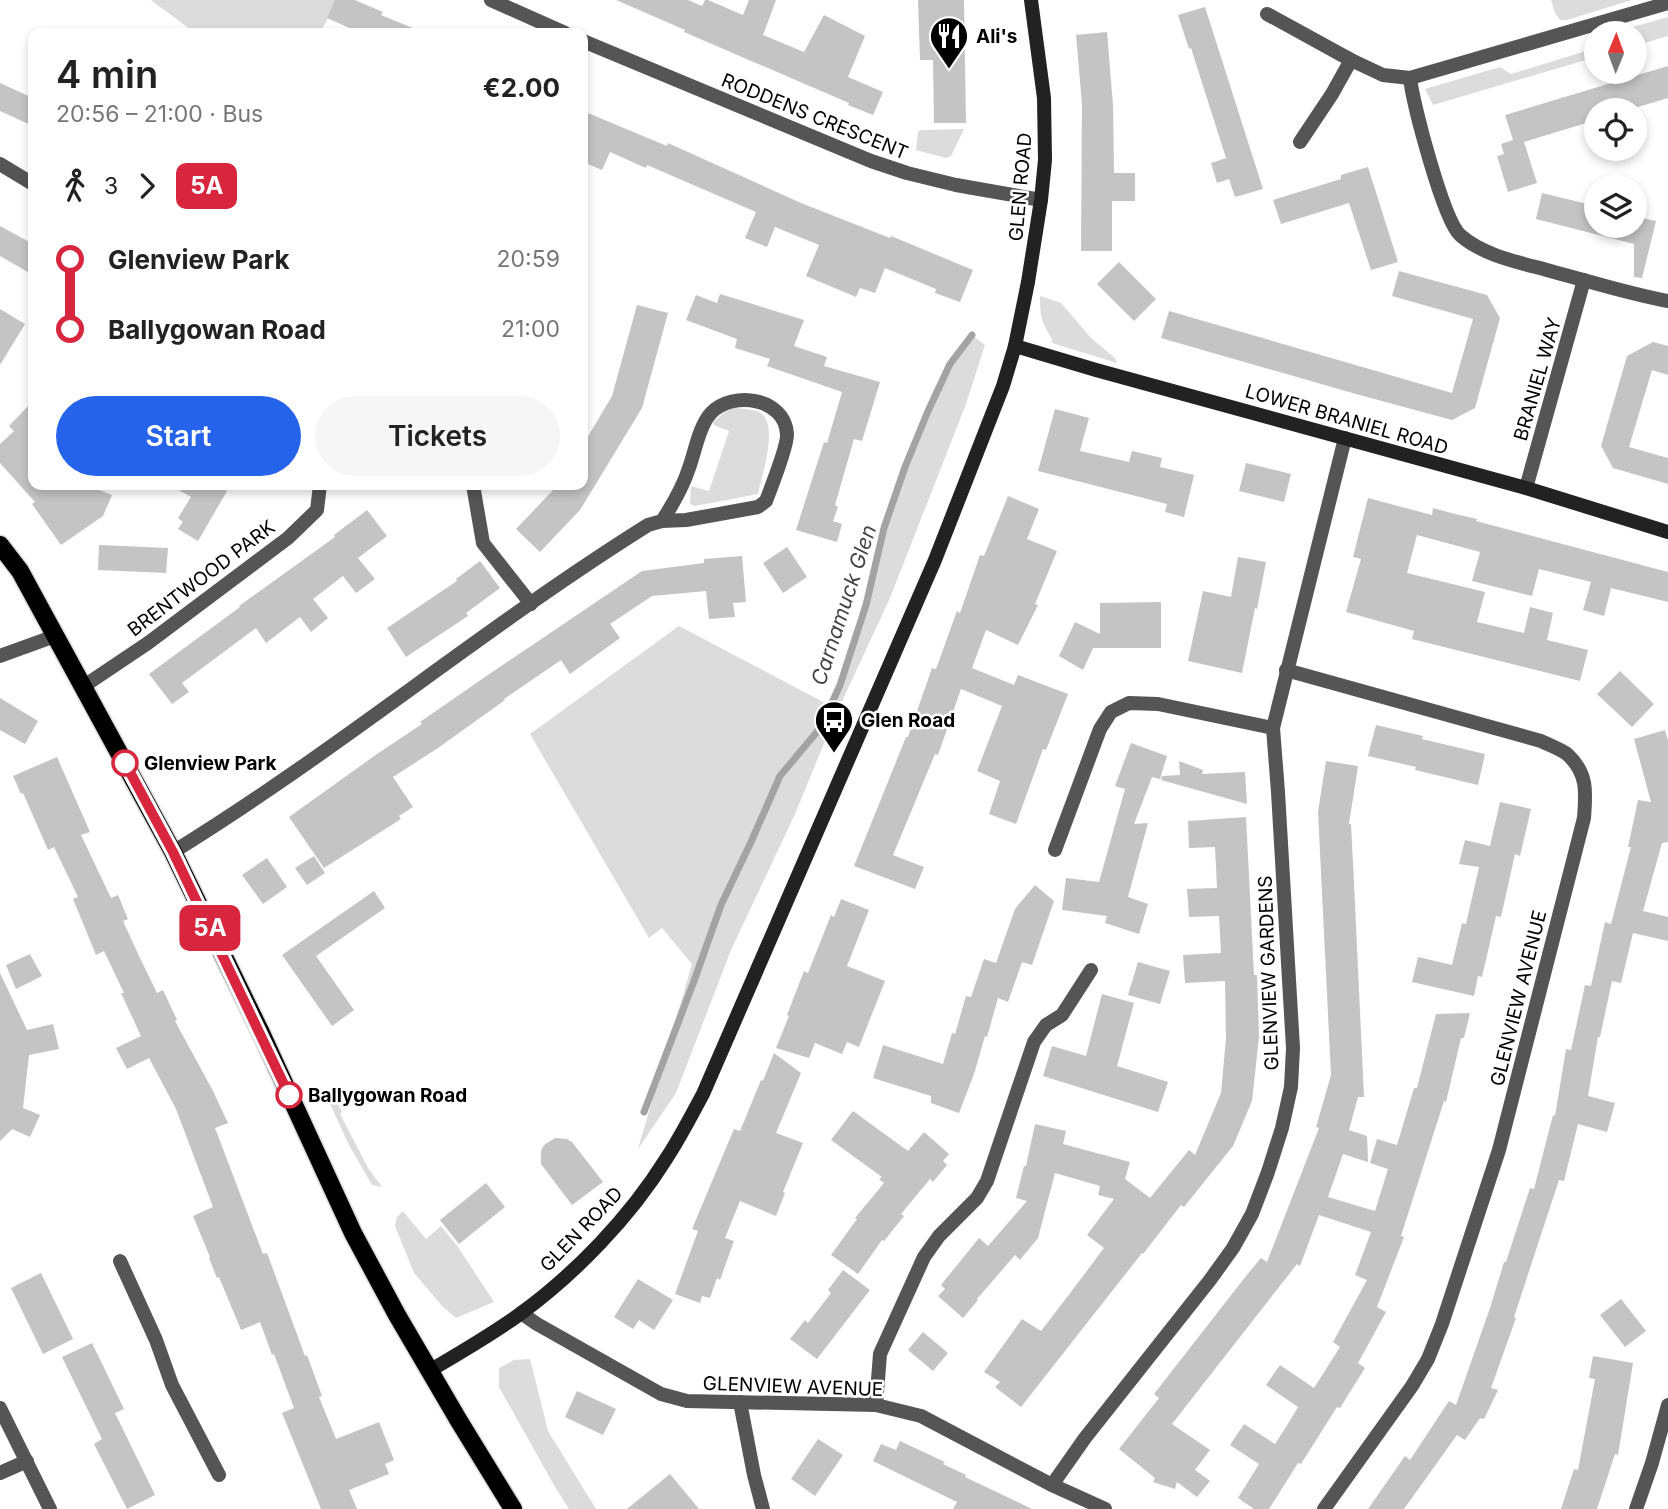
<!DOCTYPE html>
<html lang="en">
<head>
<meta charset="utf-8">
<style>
  :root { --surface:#fff; --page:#f6f6f6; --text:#222; --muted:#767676; --accent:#2563eb }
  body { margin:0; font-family:Inter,sans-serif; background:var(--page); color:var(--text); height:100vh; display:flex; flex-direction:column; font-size:26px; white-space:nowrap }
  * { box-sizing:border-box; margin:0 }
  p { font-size:23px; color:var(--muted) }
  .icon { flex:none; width:38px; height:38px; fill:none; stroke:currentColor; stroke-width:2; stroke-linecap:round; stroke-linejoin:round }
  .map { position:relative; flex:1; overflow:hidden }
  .drawer { position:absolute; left:28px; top:28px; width:560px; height:462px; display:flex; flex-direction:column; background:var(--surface); border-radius:14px; box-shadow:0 4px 10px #0003 }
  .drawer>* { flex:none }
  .badge { padding:0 14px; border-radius:10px; font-size:24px; line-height:46px }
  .needle { width:46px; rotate:1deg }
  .fabs { position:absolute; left:1584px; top:21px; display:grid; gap:14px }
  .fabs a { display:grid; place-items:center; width:63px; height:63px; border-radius:50%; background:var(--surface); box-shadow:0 4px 10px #0003; font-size:35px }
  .map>.badge { position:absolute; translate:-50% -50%; box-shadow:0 0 0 4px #fff }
  .legs { display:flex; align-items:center; gap:10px; height:77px; padding:0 28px; font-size:23px }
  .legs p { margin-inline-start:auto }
  .summary { display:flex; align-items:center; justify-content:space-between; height:119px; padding:0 28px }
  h1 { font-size:38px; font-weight:600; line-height:52px }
  .primary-button { display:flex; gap:14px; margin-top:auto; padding:14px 28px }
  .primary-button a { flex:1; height:80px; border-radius:42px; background:var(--accent); color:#fff; font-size:28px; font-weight:600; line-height:80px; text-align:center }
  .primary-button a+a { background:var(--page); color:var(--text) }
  ul { padding:0 28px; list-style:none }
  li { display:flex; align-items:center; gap:24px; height:70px; font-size:26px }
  li i { display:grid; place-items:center; width:10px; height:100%; margin:0 9px; background:currentColor }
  li i::after { content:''; width:18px; height:18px; margin:-9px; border:5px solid; border-radius:50%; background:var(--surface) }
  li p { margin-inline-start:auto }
  li:first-child i { background:linear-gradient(#0000 50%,currentColor 0) }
  li:last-child i { background:linear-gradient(currentColor 50%,#0000 0) }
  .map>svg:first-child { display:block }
</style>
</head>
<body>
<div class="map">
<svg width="1668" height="1509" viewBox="0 0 1668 1509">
  <rect width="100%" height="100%" fill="#fff"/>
  <g fill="#dcdcdc">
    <polygon points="151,0 338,0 320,33 195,33"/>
    <polygon points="1551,0 1632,0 1567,20 1560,20 1555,13"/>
    <polygon points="1668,17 1668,36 1635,46 1634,33 1611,33"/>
    <polygon points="1596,38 1596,57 1433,105 1425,89 1500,67 1511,74 1589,50 1591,39"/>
    <polygon points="964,129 951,156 946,158 916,150 918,132 920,130"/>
    <path d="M1040,296L1061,303L1091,338L1115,358L1117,363L1052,343C1052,335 1048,334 1045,327C1040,317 1040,306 1040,296Z"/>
    <polygon points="972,335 985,345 966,404 890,598 837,712 795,814 731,950 676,1093 638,1149 692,964 662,928 649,938 530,734 679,626 827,704 840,685 866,605 883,532 905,467 948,369"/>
    <path d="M735,408C744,409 754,409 762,414C778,428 762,475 758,494L695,506L690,504L691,486L709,491L729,431L714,425L713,422L726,411Z"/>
    <polygon points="335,1097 342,1112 340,1114 368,1168 382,1187 372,1185 349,1145 329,1102"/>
    <polygon points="403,1211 426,1239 441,1226 458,1247 494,1302 456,1318 442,1306 414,1273 395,1226 397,1217"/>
    <polygon points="530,1359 548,1431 596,1509 569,1509 555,1487 499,1387 499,1368 514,1360"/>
  </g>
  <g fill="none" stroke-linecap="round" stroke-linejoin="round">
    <polyline stroke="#a3a3a3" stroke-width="7" points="644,1112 694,981 721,905 751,842 780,776 821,727 840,685 866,605 884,528 905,467 928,411 950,364 972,335"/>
  </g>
  <g fill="#c4c4c4">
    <polygon points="335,0 355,0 383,12 381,15 425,33 361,33 327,18"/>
    <polygon points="616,0 688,0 702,6 705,0 708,0 743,15 749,0 776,0 763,35 804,52 824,15 865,36 848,77 883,92 873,115 848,105 849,103 684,32 685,30"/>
    <polygon points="918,0 964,0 966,123 934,123 933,60 920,60"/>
    <polygon points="1205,7 1263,189 1235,197 1229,179 1217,183 1211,163 1226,158 1191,48 1189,49 1178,15"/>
    <polygon points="1107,32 1113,105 1114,173 1135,173 1135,201 1112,201 1112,251 1081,251 1082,104 1076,35"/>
    <polygon points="1668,66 1668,98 1628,110 1596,110 1596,120 1524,142 1537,183 1508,192 1497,156 1504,154 1501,144 1513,140 1505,115"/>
    <polygon points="0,83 33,98 33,126 0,111"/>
    <polygon points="583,111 667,146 668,143 801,203 890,238 891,236 973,270 960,302 935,293 936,289 885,268 875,293 860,288 856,297 806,276 819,245 775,227 767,247 745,238 756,212 647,165 646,168 610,152 602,170 583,162"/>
    <polygon points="1368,167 1398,262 1371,270 1349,203 1281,224 1273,200 1341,179 1341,175"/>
    <polygon points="1542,193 1596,206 1596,226 1634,226 1634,216 1656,221 1642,278 1634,277 1634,244 1536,219"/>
    <polygon points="0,226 33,244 33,275 0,256"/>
    <polygon points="1119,262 1156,299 1134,321 1097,284"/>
    <polygon points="1399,271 1487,295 1500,318 1475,408 1452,420 1356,394 1161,338 1169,311 1452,393 1473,319 1392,296"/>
    <polygon points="720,294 804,320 794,346 827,357 824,366 880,382 862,441 854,439 835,505 838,507 833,521 842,524 837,542 796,530 824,442 827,443 842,392 767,366 770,359 735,348 737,339 686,320 696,295 717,303"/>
    <polygon points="637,305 668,313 642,408 580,510 540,552 516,529 558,485 583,485 583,445 612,396"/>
    <polygon points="0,309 25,324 0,365"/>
    <polygon points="1653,342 1668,346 1668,375 1652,370 1629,447 1668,458 1668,484 1613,468 1601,446 1627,356"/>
    <polygon points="33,401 33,485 86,485 112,495 103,516 61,545 32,504 35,502 0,463 0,444 14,431 9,426"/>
    <polygon points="1055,409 1089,418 1080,451 1129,462 1132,451 1162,458 1160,467 1194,475 1184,517 1165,512 1167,504 1038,471"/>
    <polygon points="1246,463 1291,474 1284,502 1239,491"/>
    <polygon points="170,485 217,485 227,491 198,541 178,529 183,522 178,518 191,497"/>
    <polygon points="1008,496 1039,509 1027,539 1057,551 1035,604 1038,605 1018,645 986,630 972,668 1014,685 1018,675 1068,694 1046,750 1043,749 1016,824 989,814 1000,781 977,771 1002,706 961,689 938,755 935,754 893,855 924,867 915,889 854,866 906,737 908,737 932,668 936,669 957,611 960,613 980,555 984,556"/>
    <polygon points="1368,498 1432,515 1433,508 1455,514 1477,519 1476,521 1668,572 1668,602 1611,588 1604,616 1583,610 1591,582 1539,569 1532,596 1472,581 1480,552 1417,535 1407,573 1485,592 1477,622 1524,633 1530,607 1553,613 1547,640 1588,650 1580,681 1412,639 1414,631 1346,612 1361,559 1353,557"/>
    <polygon points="367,510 387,536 358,558 375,579 356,593 343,576 313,599 328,618 311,632 300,617 266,643 256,628 182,683 189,692 172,704 149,674 240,607 239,606 335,537 334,535"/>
    <polygon points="99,545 168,548 166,573 98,570"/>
    <polygon points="787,547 807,577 783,593 763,563"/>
    <polygon points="742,556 746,602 733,603 735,617 709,619 706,591 652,596 610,624 620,638 570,674 561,660 504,699 505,700 438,748 393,777 413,807 399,816 401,819 324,868 289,817 377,754 422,724 420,722 485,677 642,571 704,563 704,559"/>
    <polygon points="1238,557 1266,562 1257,609 1255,608 1242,673 1188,661 1203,591 1231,597"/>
    <polygon points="480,561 500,588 466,613 468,616 406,657 387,628 457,581 456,579"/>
    <polygon points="1161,602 1161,648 1093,648 1083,670 1059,656 1075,622 1100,634 1100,603"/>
    <polygon points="1620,671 1654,704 1632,727 1597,694"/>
    <polygon points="0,698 38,721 25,744 0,730"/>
    <polygon points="1376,725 1423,736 1422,739 1485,754 1478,785 1415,770 1416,767 1368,756"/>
    <polygon points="1665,730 1668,741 1668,842 1662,843 1643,911 1668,917 1668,941 1633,933 1621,983 1612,981 1600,1037 1598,1037 1588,1096 1615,1103 1607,1132 1578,1124 1564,1181 1559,1180 1514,1317 1516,1318 1491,1388 1498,1390 1484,1419 1480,1418 1465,1440 1457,1435 1404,1509 1368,1509 1405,1456 1410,1460 1449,1401 1456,1405 1490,1308 1504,1262 1506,1262 1530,1188 1534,1189 1553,1115 1555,1116 1566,1049 1571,1050 1585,985 1591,986 1605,922 1611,924 1631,847 1628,847 1638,800 1651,802 1634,739"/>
    <polygon points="1131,743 1167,756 1160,779 1152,777 1134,824 1148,823 1128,897 1148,904 1139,934 1105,923 1107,916 1062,910 1066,878 1099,882 1125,789 1115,786"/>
    <polygon points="57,757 90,832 81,835 111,898 118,895 128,919 123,921 139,956 157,993 163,990 177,1020 175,1021 213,1091 228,1123 215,1128 263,1254 267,1253 305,1356 307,1355 322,1396 319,1397 336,1439 379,1422 394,1460 385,1464 389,1474 349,1490 357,1509 321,1509 282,1413 294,1408 274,1354 272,1355 260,1322 241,1330 219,1277 217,1278 209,1258 210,1257 193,1216 213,1207 176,1109 149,1058 127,1069 116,1048 141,1036 121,993 124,993 104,951 96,955 73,899 78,897 54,847 48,850 23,793 21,794 13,776"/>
    <polygon points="1179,761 1203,770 1202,774 1245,772 1247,804 1161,780 1162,776 1180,775"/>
    <polygon points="1326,761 1358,766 1349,824 1351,824 1354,883 1364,1097 1358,1097 1349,1130 1367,1136 1368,1162 1343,1154 1328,1197 1375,1211 1388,1169 1370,1163 1377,1139 1397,1145 1414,1088 1417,1088 1436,1014 1470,1013 1464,1038 1461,1038 1446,1102 1444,1101 1401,1236 1404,1237 1377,1307 1386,1312 1358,1363 1365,1368 1340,1408 1337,1407 1301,1464 1298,1463 1269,1509 1254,1509 1238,1498 1259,1464 1230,1445 1244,1424 1275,1444 1286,1427 1298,1407 1266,1385 1280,1365 1314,1388 1340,1347 1333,1342 1367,1280 1355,1275 1371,1232 1319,1215 1300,1266 1297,1264 1172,1424 1210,1450 1195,1470 1210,1481 1197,1497 1177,1482 1175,1489 1153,1482 1155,1478 1119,1449 1159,1398 1154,1394 1246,1276 1261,1258 1267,1262 1319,1128 1316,1127 1331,1075 1318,812"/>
    <polygon points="1500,802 1531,809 1520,856 1515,854 1501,917 1496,916 1482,977 1478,976 1474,996 1412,982 1418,957 1452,965 1462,923 1466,924 1479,867 1459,864 1465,840 1490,846"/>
    <polygon points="1246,817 1254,975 1257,975 1259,1037 1252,1101 1233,1146 1184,1207 1181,1205 1143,1254 1142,1253 1021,1407 995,1387 1000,1382 984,1372 1022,1319 1041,1331 1074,1288 1104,1248 1087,1235 1114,1199 1098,1195 1100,1186 1055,1173 1038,1238 1020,1260 1015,1255 977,1299 978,1300 963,1318 938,1296 945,1289 941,1285 979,1238 988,1246 1027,1201 1016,1198 1024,1166 1026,1166 1035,1124 1066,1131 1063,1144 1130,1162 1125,1179 1150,1198 1189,1150 1195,1155 1221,1093 1226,1038 1225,981 1185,983 1183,955 1221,953 1219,916 1189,917 1187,889 1217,888 1215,847 1189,848 1188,821"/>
    <polygon points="314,856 325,873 307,885 295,868"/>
    <polygon points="267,858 287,887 263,904 242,875"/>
    <polygon points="1035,885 1054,901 1032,965 1022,962 1008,1002 998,998 987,1037 985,1036 974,1074 959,1113 931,1103 931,1096 873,1078 883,1045 943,1064 952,1033 955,1034 966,996 971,997 984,959 996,963 1015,909"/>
    <polygon points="374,891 385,908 316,956 354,1010 332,1026 282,955"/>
    <polygon points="841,899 869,910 847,966 885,981 859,1047 847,1042 842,1054 815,1043 809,1058 776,1048 789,1016 787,1015 804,971 808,973 831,915 834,917"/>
    <polygon points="30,954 42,976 16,989 6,965"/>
    <polygon points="1138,962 1170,971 1160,1004 1128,995"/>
    <polygon points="0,973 27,1030 53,1024 59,1049 29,1055 23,1108 40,1115 30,1137 12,1129 0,1141"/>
    <polygon points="1102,994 1134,1003 1117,1066 1168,1082 1158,1112 1043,1076 1052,1046 1086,1056"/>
    <polygon points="774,1053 801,1073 776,1133 803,1143 783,1192 785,1193 776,1216 740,1201 725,1238 734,1241 720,1280 717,1278 710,1298 702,1296 700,1303 675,1294 698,1231 692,1229 734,1129 740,1131 761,1080 763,1081"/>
    <polygon points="853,1111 908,1151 924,1132 949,1154 943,1161 947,1165 933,1182 930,1179 901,1214 904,1216 884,1241 882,1240 858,1274 831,1255 857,1219 855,1218 884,1183 879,1179 882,1177 831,1140"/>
    <polygon points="555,1138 567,1139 572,1142 603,1182 572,1205 541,1164 541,1151 544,1145"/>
    <polygon points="486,1183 505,1207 459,1244 440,1220"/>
    <polygon points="843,1270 870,1290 817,1359 790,1339 805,1320 808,1323 831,1293 828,1290"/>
    <polygon points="41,1273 73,1339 43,1354 11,1288"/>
    <polygon points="638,1279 673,1300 654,1330 639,1320 633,1329 614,1317"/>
    <polygon points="1621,1299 1646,1331 1625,1347 1600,1315"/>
    <polygon points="923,1332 948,1353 933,1371 908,1350"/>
    <polygon points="92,1343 124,1409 115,1413 155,1495 127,1509 94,1444 102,1439 62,1357"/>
    <polygon points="1593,1356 1633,1363 1618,1455 1615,1454 1597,1509 1561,1509 1574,1469 1578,1470 1595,1379 1589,1378"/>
    <polygon points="577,1391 616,1409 603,1435 565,1417"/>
    <polygon points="818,1439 843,1455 815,1496 791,1479"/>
    <polygon points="900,1441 945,1462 943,1464 966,1475 965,1477 1032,1509 953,1509 957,1502 873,1461 881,1444 896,1450"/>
    <polygon points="670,1474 699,1509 627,1509"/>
  </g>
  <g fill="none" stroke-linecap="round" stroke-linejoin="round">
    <g stroke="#dbdbdb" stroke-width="21">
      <polyline id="primary" points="0,545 20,571 173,852 261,1033 353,1233 397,1315 459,1421 513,1509"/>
    </g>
    <g stroke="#555" stroke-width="14">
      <polyline points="491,0 565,33"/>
      <polyline points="1267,14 1351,60 1383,75 1410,78 1668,3"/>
      <polyline points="583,41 871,161 907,173 956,185 1041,200"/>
      <path d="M1410,78C1413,104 1443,219 1460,235C1485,257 1523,263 1554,272C1592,282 1629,294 1668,301"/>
      <polyline points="1300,142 1332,94 1351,60"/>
      <polyline points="0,164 33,184"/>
      <polyline points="473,485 483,543 531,604"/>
      <polyline points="1526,488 1584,280"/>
      <polyline points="0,656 55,636"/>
      <path d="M1286,670L1541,741C1549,745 1560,749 1567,754C1588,773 1586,792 1584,818L1499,1150L1442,1324L1428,1359L1412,1386L1324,1509"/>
      <polyline points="84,686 148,643 288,538 317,510 320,485"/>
      <polyline points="1055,850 1100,729 1111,712 1129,703 1158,704 1273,728"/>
      <path d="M173,852C337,751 485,627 648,525L662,521L686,520L758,507L766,501C771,488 788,445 787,434C785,398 733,390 711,413C699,426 695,452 689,468C683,487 673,504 662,521"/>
      <polyline points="120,1261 156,1340 172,1385 219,1475"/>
      <polyline points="521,1313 537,1324 661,1394 687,1401 876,1405 921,1416 1052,1485 1105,1509"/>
      <polyline points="740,1402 754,1475 763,1509"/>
      <polyline points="876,1405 880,1354 924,1257 939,1236 977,1198 987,1181 1034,1042 1046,1025 1062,1015 1091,970"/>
      <polyline points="0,1408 50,1509"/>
      <polyline points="0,1473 27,1461"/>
      <polyline points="1052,1485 1085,1438 1210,1280 1233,1248 1252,1214 1268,1172 1282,1128 1291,1087 1293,1048 1278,792 1273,728 1345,438"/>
      <polyline points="1636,1509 1652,1463 1668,1405"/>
    </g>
    <g stroke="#222" stroke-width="14">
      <polyline points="1015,346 1096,370 1526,488 1668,532"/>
      <path d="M429,1371C460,1353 491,1335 520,1314C575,1274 630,1217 666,1159C680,1138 691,1116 703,1094L935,560L1003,386L1015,346L1028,282L1041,200L1045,160L1044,98L1031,0"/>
    </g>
    <use href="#primary" stroke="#000" stroke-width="18"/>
  </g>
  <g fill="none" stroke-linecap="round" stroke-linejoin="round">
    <g stroke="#fff" stroke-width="16">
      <polyline id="line-1" points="125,763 173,852 289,1095"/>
    </g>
    <use href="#line-1" stroke="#d7263d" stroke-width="10"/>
  </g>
  <defs>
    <g id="restaurant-pin" transform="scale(2.0125)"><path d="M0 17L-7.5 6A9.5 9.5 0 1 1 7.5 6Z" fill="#000" stroke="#fff"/><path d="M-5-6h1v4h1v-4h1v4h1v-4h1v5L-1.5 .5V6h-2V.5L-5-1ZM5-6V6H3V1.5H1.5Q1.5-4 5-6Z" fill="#fff"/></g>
    <g id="bus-pin" transform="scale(2.0125)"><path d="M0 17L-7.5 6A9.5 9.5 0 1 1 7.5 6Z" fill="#000" stroke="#fff"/><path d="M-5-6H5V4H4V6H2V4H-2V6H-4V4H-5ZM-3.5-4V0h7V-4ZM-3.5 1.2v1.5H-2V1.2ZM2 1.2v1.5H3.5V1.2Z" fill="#fff"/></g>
  </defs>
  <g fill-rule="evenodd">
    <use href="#restaurant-pin" x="949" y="36"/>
    <use href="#bus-pin" x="834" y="720"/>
  </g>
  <g fill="#fff" stroke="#d7263d" stroke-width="3.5">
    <circle cx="125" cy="763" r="12"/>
    <circle cx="289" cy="1095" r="12"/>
  </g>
  <g text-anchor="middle" stroke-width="5" stroke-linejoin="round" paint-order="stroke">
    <g font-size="19" font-weight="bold" fill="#000" stroke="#fff" text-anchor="start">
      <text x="976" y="43">Ali's</text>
      <text x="861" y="727">Glen Road</text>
    </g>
    <g font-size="19" fill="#000" stroke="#fff">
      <text transform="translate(815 116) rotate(22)" y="7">RODDENS CRESCENT</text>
      <text transform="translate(1020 187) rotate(-85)" y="7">GLEN ROAD</text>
      <text transform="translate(1537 379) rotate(-74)" y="7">BRANIEL WAY</text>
      <text transform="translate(1347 419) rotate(16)" y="7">LOWER BRANIEL ROAD</text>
      <text transform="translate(201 578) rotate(-37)" y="7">BRENTWOOD PARK</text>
      <text transform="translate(1268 973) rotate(-92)" y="7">GLENVIEW GARDENS</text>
      <text transform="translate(1518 998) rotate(-76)" y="7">GLENVIEW AVENUE</text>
      <text transform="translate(581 1229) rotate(-46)" y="7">GLEN ROAD</text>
      <text transform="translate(793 1386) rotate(2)" y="7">GLENVIEW AVENUE</text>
    </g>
    <g font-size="19" font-weight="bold" fill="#000" stroke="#fff" text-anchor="start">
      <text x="144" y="770">Glenview Park</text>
      <text x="308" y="1102">Ballygowan Road</text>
    </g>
    <g font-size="21" font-style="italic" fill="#444" stroke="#fff">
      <text transform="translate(844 605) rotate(-72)" y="7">Carnamuck Glen</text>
    </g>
  </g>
</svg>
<div class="fabs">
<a><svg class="needle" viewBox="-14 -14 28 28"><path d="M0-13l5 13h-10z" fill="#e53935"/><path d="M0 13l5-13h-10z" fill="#767676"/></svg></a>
<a><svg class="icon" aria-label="locate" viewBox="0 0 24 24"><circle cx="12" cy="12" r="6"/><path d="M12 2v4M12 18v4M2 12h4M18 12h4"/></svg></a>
<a><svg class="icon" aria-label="layers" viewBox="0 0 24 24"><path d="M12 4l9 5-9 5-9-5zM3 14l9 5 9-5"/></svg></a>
</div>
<b class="badge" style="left:210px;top:928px;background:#d7263d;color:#fff">5A</b>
<section class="drawer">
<div class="summary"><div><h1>4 min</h1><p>20:56 – 21:00 · Bus</p></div><b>€2.00</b></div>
<div class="legs"><svg class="icon" aria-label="walk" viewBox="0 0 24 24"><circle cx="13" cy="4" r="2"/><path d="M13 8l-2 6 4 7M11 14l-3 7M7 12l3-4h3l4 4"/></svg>3<svg class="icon" aria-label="forward" viewBox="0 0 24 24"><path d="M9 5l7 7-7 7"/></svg><b class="badge" style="background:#d7263d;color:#fff">5A</b></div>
<ul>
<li><i style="color:#d7263d"></i><b>Glenview Park</b><p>20:59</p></li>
<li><i style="color:#d7263d"></i><b>Ballygowan Road</b><p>21:00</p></li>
</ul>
<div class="primary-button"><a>Start</a><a>Tickets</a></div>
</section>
</div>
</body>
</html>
